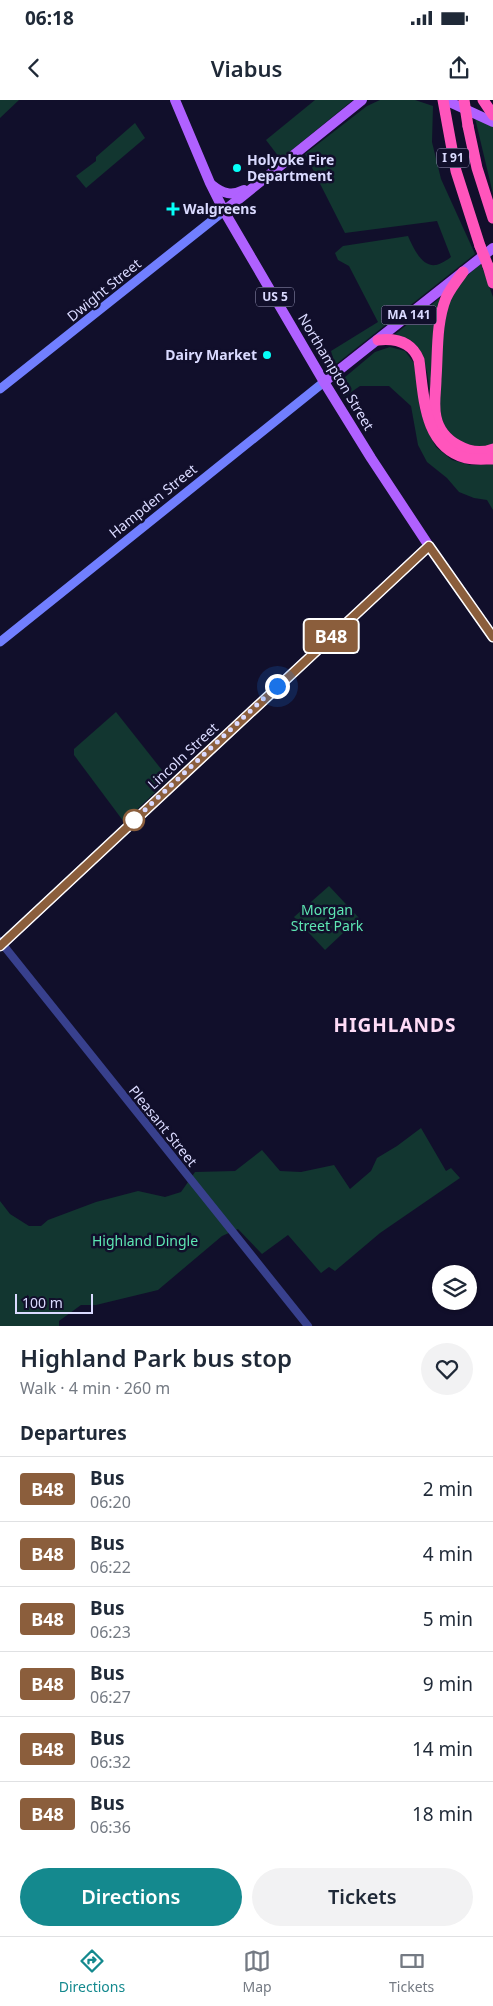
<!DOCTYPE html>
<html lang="en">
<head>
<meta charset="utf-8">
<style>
  :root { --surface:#fff; --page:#f2f2f3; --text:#1f2937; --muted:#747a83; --line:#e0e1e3; --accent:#14898e }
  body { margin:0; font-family:"Noto Sans",sans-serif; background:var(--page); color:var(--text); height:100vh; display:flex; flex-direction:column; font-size:19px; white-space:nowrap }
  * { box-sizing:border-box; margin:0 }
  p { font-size:16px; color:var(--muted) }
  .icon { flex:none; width:28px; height:28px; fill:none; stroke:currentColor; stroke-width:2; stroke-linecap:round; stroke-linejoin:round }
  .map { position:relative; height:1226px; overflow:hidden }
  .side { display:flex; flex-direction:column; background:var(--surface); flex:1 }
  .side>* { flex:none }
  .badge { padding:0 10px; border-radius:4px; font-size:18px; line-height:32px }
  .controls { position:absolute; left:432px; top:1165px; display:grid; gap:10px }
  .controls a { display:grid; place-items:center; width:45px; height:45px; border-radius:50%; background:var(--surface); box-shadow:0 1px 4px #0004; font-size:25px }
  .scale { position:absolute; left:15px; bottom:12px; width:78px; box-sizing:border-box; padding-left:5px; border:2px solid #dadaff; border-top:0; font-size:14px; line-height:18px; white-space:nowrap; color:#dadaff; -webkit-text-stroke:4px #110f2b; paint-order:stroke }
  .you { position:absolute; width:25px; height:25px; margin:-12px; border:4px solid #fff; border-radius:50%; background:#1a73e8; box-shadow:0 0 0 8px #1a73e833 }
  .map>.badge { position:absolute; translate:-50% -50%; box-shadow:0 0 0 2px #fff }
  h2 { padding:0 20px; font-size:19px; line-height:45px }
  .round { display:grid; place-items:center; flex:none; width:52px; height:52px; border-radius:26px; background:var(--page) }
  .headline { display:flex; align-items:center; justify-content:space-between; height:85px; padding:0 20px }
  h1 { font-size:24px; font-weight:600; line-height:38px }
  .button { display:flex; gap:10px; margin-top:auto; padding:10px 20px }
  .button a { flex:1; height:58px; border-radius:30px; background:var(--accent); color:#fff; font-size:20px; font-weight:600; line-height:58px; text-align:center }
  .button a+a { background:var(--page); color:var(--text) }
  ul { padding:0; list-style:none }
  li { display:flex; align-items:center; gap:15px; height:65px; padding:0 20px; border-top:1px solid var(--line) }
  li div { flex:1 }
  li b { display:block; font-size:19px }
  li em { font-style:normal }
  li .badge { min-width:55px; font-weight:700; text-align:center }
  .status { display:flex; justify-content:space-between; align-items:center; height:35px; padding:0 25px; background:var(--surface); direction:ltr }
  .status svg { height:14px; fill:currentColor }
  header { display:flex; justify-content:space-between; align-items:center; height:65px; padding:0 20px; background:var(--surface); font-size:22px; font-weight:600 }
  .menu { display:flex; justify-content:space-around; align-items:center; height:70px; border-top:1px solid var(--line); background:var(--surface); font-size:14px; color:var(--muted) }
  .menu a { display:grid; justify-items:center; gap:2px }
  .menu .current { color:var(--accent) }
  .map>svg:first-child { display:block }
</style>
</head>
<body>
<div class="status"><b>06:18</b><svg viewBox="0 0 49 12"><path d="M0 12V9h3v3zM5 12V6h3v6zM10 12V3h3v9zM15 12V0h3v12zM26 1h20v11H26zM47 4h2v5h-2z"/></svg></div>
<header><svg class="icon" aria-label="back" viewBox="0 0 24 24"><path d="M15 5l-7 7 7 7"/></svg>Viabus<svg class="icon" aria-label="share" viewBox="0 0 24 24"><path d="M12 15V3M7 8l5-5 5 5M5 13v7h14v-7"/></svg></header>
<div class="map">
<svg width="493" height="1226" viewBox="0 0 493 1226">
  <rect width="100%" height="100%" fill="#110f2b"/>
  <g fill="#123630">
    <polygon points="0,0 19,0 0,18"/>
    <polygon points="315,0 353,0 282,58 279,57 266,40"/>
    <path d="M380,0H415L433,6L432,42L441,79L475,154L335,265L331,251L378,222L349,166L338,160L335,153L343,146L408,136C413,147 421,167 436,165C441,164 447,160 451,157L437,121L345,133L305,54L367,6Z"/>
    <polygon points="475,18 493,27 493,94"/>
    <polygon points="135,23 145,38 86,88 76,76 96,61 96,57"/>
    <path d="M481,164L493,197V347C465,354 455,339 439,319C441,282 437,234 450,199C455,185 470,173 481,164Z"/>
    <path d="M446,193L431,302C428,277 427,234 393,236Z"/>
    <polygon points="390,247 405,251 414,263 420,309 426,328 436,347 452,360 470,365 493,364 493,410 487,400 474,398 459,392 447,378 427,362 418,345 411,306 389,286 360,286 344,297 338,283 375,252"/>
    <polygon points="116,612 169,679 124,722 74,655 74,649"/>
    <polygon points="329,786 359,818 325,850 294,817"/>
    <polygon points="421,1028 446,1071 451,1068 460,1078 380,1133 335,1171 329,1167 321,1173 288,1135 262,1154 238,1129 222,1136 158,1190 96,1205 81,1205 59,1221 59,1226 0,1226 0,1101 10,1114 29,1126 41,1126 48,1120 96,1102 138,1091 165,1097 181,1092 195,1072 235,1071 262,1050 280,1071 301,1072 334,1065 350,1089 371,1071 377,1058 397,1046"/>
  </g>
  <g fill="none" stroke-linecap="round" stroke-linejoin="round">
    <polyline stroke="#38408d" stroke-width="8" points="0,841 308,1226"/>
    <g stroke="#717fff" stroke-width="9">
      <polyline points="0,289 224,111"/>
      <polyline points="0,542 324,282"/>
    </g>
    <g stroke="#b061ff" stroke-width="10">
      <polyline points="175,0 210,83 224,111 324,282 371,358 429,446 493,537"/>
      <polyline points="445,0 493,22"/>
      <path d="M212,85C223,94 232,96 244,90"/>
      <polyline points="224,111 362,0"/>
      <polyline points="324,282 493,148"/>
      <polyline points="0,846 429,446"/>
    </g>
    <g stroke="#ff55bc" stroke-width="11">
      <polyline points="443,0 456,71 480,146"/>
      <polyline points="483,0 493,15"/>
      <polyline points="468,26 477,68 493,118"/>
      <polyline points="488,166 493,183"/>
      <path d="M463,172C457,180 450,189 446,198C436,223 438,252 436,279C436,291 433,305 436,317C441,341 470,358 493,349"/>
      <path d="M378,240C396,238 412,242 419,260C424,296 423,346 466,358C474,360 484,359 493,359"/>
    </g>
    <g stroke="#ff55bc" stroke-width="11">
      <polyline points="464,0 468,26"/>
      <polyline points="480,146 488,166"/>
    </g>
  </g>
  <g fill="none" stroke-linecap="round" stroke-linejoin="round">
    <g stroke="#fff" stroke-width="11">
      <polyline id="line" points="0,846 429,446 493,537"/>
    </g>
    <use href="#line" stroke="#8b5e3c" stroke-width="8"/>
    <polyline stroke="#dadaff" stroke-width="5" stroke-dasharray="0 9" points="134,720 133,721 277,586"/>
  </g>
  <g fill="#06fff8" stroke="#110f2b" stroke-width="2">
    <circle cx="237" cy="68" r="5"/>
    <path d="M170.5 101.5h5v5h5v5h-5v5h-5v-5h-5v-5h5z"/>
    <circle cx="267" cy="255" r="5"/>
  </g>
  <circle fill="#fff" stroke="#8b5e3c" stroke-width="2.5" cx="134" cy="720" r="10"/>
  <g text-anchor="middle" stroke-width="5" stroke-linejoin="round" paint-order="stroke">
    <g fill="#110f2b" stroke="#9e9dbf" stroke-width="1">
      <rect x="437" y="48.5" width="32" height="19" rx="4"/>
      <rect x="256" y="187.5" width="38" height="19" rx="4"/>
      <rect x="381.5" y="205.5" width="55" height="19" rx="4"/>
    </g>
    <g font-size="12" font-weight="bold" fill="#dadaff">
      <text x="453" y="62">I 91</text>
      <text x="275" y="201">US 5</text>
      <text x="409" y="219">MA 141</text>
    </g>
    <g font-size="14" font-weight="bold" fill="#dadaff" stroke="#110f2b" text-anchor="start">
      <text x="247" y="65">Holyoke Fire<tspan x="247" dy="16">Department</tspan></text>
      <text x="183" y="114">Walgreens</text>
      <text x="257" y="260" text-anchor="end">Dairy Market</text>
    </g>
    <g font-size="14" fill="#dadaff" stroke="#110f2b">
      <text transform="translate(104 190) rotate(-39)" y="5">Dwight Street</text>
      <text transform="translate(336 272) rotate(59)" y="5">Northampton Street</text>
      <text transform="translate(153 401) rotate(-39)" y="5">Hampden Street</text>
      <text transform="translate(183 656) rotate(-43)" y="5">Lincoln Street</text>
      <text transform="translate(163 1026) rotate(51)" y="5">Pleasant Street</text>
    </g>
    <g font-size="14" fill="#5ee7b3" stroke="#110f2b">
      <text x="327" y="815">Morgan<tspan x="327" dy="16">Street Park</tspan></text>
      <text x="145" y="1146">Highland Dingle</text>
    </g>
    <g font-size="19" font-weight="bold" letter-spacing="1" fill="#ffdcf7" stroke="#110f2b">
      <text x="395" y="932">HIGHLANDS</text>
    </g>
  </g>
</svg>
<div class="controls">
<a><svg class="icon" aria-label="layers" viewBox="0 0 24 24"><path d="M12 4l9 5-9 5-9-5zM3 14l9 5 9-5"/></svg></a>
</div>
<div class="scale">100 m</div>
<div class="you" style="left:277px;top:586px"></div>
<b class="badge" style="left:331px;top:536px;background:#8b5e3c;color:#fff">B48</b>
</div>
<section class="side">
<div class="headline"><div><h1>Highland Park bus stop</h1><p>Walk · 4 min · 260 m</p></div><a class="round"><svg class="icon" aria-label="heart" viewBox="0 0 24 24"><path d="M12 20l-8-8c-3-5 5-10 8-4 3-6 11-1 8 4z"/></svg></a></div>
<h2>Departures</h2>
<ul>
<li><span class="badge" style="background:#8b5e3c;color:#fff">B48</span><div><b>Bus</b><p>06:20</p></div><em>2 min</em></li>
<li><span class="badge" style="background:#8b5e3c;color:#fff">B48</span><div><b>Bus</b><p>06:22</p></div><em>4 min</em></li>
<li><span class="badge" style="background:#8b5e3c;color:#fff">B48</span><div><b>Bus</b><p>06:23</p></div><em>5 min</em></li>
<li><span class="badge" style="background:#8b5e3c;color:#fff">B48</span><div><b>Bus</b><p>06:27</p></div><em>9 min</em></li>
<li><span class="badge" style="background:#8b5e3c;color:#fff">B48</span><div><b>Bus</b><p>06:32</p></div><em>14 min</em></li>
<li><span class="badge" style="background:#8b5e3c;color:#fff">B48</span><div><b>Bus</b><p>06:36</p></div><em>18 min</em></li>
</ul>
<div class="button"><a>Directions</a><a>Tickets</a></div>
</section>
<nav class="menu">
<a class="current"><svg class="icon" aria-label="directions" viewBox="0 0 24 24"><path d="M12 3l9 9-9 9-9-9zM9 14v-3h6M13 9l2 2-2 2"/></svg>Directions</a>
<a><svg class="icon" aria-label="map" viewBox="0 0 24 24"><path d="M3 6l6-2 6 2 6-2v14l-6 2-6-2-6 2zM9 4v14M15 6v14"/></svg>Map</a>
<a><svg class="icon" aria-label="tickets" viewBox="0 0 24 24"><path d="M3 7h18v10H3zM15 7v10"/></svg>Tickets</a>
</nav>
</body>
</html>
